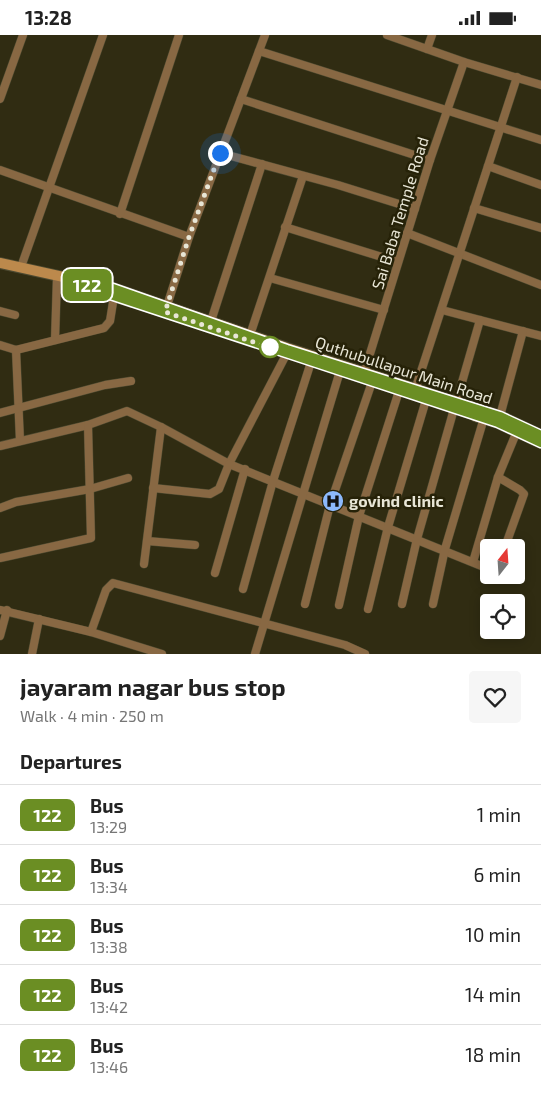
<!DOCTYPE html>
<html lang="en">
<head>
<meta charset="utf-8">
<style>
  :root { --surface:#fff; --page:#f6f6f6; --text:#222; --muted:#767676; --line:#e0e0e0 }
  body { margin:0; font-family:"Exo 2",sans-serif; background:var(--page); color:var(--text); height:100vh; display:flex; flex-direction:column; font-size:19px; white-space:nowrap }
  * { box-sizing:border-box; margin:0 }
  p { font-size:16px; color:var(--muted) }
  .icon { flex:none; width:28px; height:28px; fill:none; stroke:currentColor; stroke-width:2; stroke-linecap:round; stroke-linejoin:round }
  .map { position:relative; height:619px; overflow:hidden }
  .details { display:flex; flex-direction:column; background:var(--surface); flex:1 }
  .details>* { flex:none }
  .badge { padding:0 10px; border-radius:8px; font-size:18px; line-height:32px }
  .needle { width:32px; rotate:17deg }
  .tools { position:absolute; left:480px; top:504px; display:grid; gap:10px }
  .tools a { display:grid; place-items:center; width:45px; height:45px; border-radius:5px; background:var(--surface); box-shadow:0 2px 12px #0003; font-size:25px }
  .you { position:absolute; width:25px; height:25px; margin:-12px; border:4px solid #fff; border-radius:50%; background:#1a73e8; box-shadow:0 0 0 8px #1a73e833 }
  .map>.badge { position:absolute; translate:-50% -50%; box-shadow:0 0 0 2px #fff }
  h2 { padding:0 20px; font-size:19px; line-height:45px }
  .round { display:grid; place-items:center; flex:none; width:52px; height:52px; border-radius:5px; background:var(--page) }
  .overview { display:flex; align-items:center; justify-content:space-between; height:85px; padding:0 20px }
  h1 { font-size:24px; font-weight:700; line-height:38px }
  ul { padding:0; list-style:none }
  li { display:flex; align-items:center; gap:15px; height:60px; padding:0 20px; border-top:1px solid var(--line) }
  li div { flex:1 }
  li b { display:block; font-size:19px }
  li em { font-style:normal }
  li .badge { min-width:55px; font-weight:700; text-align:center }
  .status { display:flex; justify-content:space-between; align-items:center; height:35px; padding:0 25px; background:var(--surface); direction:ltr }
  .status svg { height:14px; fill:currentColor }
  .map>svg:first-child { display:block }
</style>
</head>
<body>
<div class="status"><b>13:28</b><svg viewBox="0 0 49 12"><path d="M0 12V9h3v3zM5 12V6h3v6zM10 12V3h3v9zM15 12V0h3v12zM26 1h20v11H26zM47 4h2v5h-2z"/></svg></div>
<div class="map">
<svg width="541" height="619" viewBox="0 0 541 619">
  <rect width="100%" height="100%" fill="#302c12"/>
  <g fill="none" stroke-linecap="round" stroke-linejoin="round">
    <g stroke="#4d4a31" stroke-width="9">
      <g id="street">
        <polyline points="387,0 464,27 541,50"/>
        <polyline points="427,14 432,0"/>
        <polyline points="259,16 541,105"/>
        <polyline points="0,64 23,0"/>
        <polyline points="241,64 430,125"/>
        <polyline points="220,118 338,150 415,174"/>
        <polyline points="488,131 541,150"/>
        <polyline points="0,135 189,202"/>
        <polyline points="474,173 541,193"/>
        <polyline points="120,179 179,0"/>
        <polyline points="285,192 398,227"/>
        <polyline points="407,198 541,250"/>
        <polyline points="21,232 103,0"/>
        <polyline points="270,243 384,275"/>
        <polyline points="442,275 541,301"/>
        <polyline points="0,276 15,280"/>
        <polyline points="165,277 189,202 265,0"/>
        <polyline points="211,286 262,129"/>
        <polyline points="250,300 303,141"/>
        <polyline points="55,305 57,242"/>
        <polyline points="0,310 16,315 104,293 110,286 114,261"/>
        <polyline points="16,315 20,406"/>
        <polyline points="364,338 430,125 464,27"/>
        <polyline points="415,355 517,42"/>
        <polyline points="456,368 480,285"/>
        <polyline points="0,378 105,350 131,346"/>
        <polyline points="500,381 523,296"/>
        <polyline points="0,411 88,390 127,376 161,392 229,429 287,318"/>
        <polyline points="498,442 520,455 524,459 505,512"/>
        <polyline points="153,453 210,459 219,454 229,429 489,534"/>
        <polyline points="0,473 16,467 90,454 128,443"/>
        <polyline points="147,506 195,510"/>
        <polyline points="0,523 91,503 88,390"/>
        <polyline points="473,527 498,442 517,396"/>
        <polyline points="144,529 161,392"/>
        <polyline points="215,538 245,434"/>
        <polyline points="243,554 273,446 311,327"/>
        <polyline points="305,569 330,470 372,347"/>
        <polyline points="402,569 417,504 454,374"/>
        <polyline points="433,569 445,514 484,383"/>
        <polyline points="339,570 359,481 399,356"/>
        <polyline points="368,574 388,492 426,365"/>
        <polyline points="0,575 91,597 162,619"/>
        <polyline points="91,597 106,555 113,548 345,610 365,619"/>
        <polyline points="0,601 7,575"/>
        <polyline points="32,619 39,584"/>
        <polyline points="255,619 340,336"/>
      </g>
    </g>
    <g stroke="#4d4a31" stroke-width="12">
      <g id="secondary">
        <polyline points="0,228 113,253 287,313 500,381 541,400"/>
        <polyline points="98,256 132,267"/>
        <polyline points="475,381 498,388 541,408"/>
      </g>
    </g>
    <use href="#street" stroke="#886843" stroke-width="8"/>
    <use href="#secondary" stroke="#bc894c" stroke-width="10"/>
  </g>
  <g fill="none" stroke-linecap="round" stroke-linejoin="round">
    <g stroke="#fff" stroke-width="11">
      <polyline id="line" points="541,400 500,381 287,314 113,253 90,246 87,249 89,253 498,388 541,408"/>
    </g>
    <use href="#line" stroke="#6b8e23" stroke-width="8"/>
    <polyline stroke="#e8e6d6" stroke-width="5" stroke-dasharray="0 9" points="220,118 189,202 165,277 274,314 270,312"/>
  </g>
  <defs>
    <g id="hospital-disc" transform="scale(1.125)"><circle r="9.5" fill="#8cb9fc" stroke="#262208"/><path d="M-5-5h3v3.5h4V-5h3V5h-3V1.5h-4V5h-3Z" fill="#111"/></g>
  </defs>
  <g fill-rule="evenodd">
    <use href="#hospital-disc" x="333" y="466"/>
  </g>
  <circle fill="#fff" stroke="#6b8e23" stroke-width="2.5" cx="270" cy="312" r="10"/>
  <g text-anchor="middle" stroke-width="5" stroke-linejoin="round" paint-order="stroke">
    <g font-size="16" fill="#e8e6d6" stroke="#262208">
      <text transform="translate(400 178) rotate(-73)" y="6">Sai Baba Temple Road</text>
      <text transform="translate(404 335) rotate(18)" y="6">Quthubullapur Main Road</text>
    </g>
    <g font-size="16" font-weight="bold" fill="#e8e6d6" stroke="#262208" text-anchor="start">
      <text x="349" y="472">govind clinic</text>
    </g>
  </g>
</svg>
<div class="tools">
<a><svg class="needle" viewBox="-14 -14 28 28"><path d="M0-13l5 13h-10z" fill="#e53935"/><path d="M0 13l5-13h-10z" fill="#767676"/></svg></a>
<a><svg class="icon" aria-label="locate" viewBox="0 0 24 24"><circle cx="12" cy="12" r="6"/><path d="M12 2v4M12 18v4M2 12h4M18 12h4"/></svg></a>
</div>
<div class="you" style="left:220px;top:118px"></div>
<b class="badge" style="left:87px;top:250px;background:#6b8e23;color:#fff">122</b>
</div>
<section class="details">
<div class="overview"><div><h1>jayaram nagar bus stop</h1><p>Walk · 4 min · 250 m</p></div><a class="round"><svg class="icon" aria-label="heart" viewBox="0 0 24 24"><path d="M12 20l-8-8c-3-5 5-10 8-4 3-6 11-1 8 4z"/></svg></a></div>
<h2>Departures</h2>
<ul>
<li><span class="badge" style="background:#6b8e23;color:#fff">122</span><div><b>Bus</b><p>13:29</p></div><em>1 min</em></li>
<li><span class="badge" style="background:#6b8e23;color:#fff">122</span><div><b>Bus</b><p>13:34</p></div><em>6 min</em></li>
<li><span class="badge" style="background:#6b8e23;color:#fff">122</span><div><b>Bus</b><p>13:38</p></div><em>10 min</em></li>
<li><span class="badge" style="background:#6b8e23;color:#fff">122</span><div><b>Bus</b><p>13:42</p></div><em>14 min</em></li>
<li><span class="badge" style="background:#6b8e23;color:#fff">122</span><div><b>Bus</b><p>13:46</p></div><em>18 min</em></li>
</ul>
</section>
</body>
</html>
